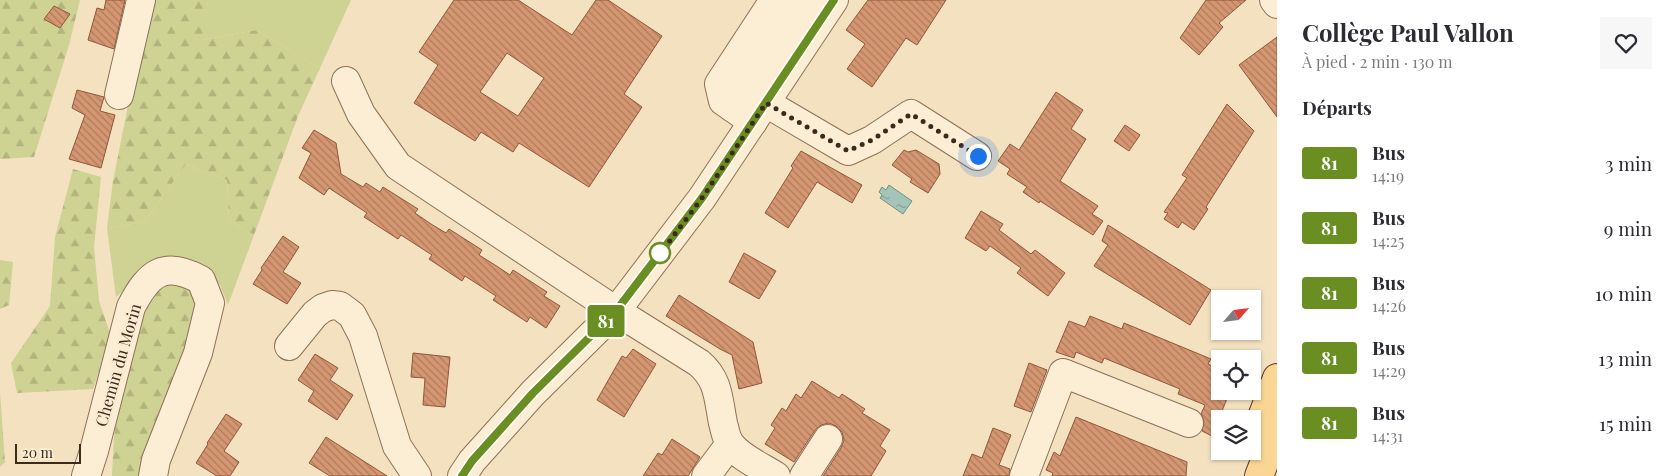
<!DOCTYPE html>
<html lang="fr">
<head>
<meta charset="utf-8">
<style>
  :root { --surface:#fff; --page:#f7f7f7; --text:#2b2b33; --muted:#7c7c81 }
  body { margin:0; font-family:"Playfair Display",serif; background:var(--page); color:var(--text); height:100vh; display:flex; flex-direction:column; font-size:19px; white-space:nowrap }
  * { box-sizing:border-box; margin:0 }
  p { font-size:16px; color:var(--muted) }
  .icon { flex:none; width:28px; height:28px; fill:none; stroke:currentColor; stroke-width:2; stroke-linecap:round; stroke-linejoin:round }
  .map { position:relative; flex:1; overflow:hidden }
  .drawer { display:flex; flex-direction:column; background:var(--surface); width:400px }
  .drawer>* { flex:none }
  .badge { padding:0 10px; border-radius:4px; font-size:18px; line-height:32px }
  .needle { width:32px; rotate:62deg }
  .controls { position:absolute; left:1211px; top:290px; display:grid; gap:10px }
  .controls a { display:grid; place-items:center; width:50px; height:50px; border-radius:0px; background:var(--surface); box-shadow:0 1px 4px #0004; font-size:25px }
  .scale { position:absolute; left:15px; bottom:12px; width:66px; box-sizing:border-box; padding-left:5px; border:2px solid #3c2a1c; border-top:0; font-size:14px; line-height:18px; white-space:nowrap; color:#3c2a1c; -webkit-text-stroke:4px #f9ebd1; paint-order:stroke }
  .you { position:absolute; width:25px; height:25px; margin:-12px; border:4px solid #fff; border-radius:50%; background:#1a73e8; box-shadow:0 0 0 8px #1a73e833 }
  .map>.badge { position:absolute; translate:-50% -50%; box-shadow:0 0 0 2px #fff }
  h2 { padding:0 25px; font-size:19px; line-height:45px }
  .round { display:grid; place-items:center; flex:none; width:52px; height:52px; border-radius:0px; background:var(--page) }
  .overview { display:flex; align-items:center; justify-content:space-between; height:85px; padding:0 25px }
  h1 { font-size:24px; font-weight:700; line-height:38px }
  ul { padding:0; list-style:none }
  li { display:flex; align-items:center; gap:15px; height:65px; padding:0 25px }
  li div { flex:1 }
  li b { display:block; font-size:19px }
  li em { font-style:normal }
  li .badge { min-width:55px; font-weight:700; text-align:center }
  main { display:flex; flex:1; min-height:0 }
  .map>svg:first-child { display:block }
</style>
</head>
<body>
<main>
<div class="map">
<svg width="1277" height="476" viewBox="0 0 1277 476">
  <defs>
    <pattern id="forest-firs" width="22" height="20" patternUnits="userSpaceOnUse" patternTransform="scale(1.25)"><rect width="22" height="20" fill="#ced293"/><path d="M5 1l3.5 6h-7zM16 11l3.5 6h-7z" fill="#b2b47e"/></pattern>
    <pattern id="water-ripples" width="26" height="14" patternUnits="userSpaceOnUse" patternTransform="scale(1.25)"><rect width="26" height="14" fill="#a4c4b9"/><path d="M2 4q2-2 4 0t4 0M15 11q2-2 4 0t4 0" fill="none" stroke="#879f96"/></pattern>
    <pattern id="building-back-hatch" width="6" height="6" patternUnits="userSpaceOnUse" patternTransform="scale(1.25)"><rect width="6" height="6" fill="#d59672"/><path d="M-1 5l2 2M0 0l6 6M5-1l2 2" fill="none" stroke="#ae7b5d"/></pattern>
  </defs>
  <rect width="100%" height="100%" fill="#f3e1c0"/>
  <g fill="#ced293">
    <polygon points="208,0 351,0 320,68 256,30 202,40"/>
    <polygon points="186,164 227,180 229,220 254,235 228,305 220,285 203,268 152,266 116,297 107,228 144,222"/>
  </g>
  <g fill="url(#forest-firs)">
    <polygon points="0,0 80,0 69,45 34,157 0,159"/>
    <polygon points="149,0 208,0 203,40 256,30 320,68 298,116 254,235 229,220 227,180 186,164 144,222 107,228 113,181"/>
    <polygon points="73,169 101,177 94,247 99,301 111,336 93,389 17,393 11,363 50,306 55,237"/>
    <polygon points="0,260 13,262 9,305 0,309"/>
    <path d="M171,281C194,286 197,294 199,316L143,476H112L114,436L129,354L151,291Z"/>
    <polygon points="0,392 5,462 0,467"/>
  </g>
  <polygon fill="url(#water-ripples)" stroke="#699487" points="889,185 912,201 903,214 880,198 882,195 879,192 882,187 886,190"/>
  <g fill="url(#building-back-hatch)" stroke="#905739" fill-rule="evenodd">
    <polygon points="106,0 125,0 114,49 88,40 97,8 104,10"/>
    <path d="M454,0H518L572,35L596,0H608L662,36L624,94L642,107L589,187L519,143L513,152L481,132L475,141L414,103L438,65L419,52ZM507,53L544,78L518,116L480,92Z"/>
    <polygon points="868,0 946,0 917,45 906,38 872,87 847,69 865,44 846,30"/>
    <polygon points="1206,0 1246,0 1219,23 1223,27 1199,55 1180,38"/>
    <polygon points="54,6 70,14 60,28 44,19"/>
    <polygon points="1277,37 1277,117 1239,65"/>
    <polygon points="77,90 104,97 100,111 115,115 101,168 69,159 85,115 72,108"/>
    <polygon points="1056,92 1083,110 1071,129 1086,139 1060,181 1098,206 1092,214 1103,221 1093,235 1040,201 1039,203 1023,192 1027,187 1007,174 1010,169 998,161 1010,144 1019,150"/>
    <polygon points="1227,104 1254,131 1206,207 1208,209 1194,230 1182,222 1178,228 1164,219 1168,213 1164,212 1187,178 1182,175"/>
    <polygon points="1125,125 1140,135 1129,151 1114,141"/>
    <polygon points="314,130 336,143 341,174 363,187 366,183 380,192 383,187 418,209 415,213 431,224 446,233 449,229 482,250 479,255 495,265 510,275 513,270 547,292 544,296 560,306 546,328 530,317 527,322 493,300 496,296 465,276 462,281 429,259 432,255 401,235 398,239 364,217 367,213 329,188 324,195 299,178 311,153 302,148"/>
    <polygon points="904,150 908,152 916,150 939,164 940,174 928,193 910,182 912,179 892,165"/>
    <polygon points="801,151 862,185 852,203 817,182 788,228 765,213 793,168 791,166"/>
    <polygon points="981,211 1003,224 999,230 1031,254 1035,250 1065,273 1048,296 1017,273 1021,268 990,246 986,251 965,238"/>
    <polygon points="1108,225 1211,290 1190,325 1094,266 1108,245 1102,241"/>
    <polygon points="283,236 299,247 283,272 301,283 287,304 253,284 262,270 261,268"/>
    <polygon points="744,253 776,271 759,299 729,282"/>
    <polygon points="679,295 753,342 762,383 739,389 732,355 720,349 666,316"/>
    <polygon points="1090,316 1122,329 1124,323 1211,359 1208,364 1220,370 1212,389 1228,396 1212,436 1202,431 1204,421 1201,414 1205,405 1178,394 1180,389 1104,358 1102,363 1076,352 1074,358 1056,352 1069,321 1085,327"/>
    <polygon points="633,349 656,364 624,417 597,400 622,356 626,358"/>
    <polygon points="413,353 450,357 445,407 423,405 425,378 411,377"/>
    <polygon points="315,354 338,368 330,380 353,395 337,420 308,401 314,391 298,380"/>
    <polygon points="1029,363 1047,370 1031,412 1014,406"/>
    <polygon points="812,381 839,398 842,394 865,409 862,413 890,430 880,446 886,451 871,476 823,476 841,448 844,440 842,432 836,426 829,423 821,425 815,430 794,462 765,444 775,428 771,425 782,408 786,411 796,394 801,398"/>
    <polygon points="226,414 242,424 224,451 239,462 230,476 217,476 196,463 208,444 207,443"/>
    <polygon points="1076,417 1187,462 1186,476 1052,476 1053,473 1046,470 1054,452 1060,456"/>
    <polygon points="993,428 1011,435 999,465 1010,469 1009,476 963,476 972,454 982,458"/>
    <polygon points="326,437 387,476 330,476 309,463"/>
    <polygon points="672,439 700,457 688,476 643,476 658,453 662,455"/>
  </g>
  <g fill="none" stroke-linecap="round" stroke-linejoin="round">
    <g stroke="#8e7156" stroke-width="30">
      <g id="minor">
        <polyline points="1274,0 1277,4"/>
        <path d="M346,81L361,114L398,166L616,311L699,363C719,380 718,398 723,423C725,430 726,439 731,445C741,458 762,467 776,476"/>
        <polyline points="119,95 141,0"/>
        <polyline points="766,103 848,151 872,140 911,114 977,156"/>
        <polyline points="733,108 803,0"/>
        <polyline points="753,122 723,101 719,84 774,0"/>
        <polyline points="289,346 315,314 323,308 332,305 340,306 352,315 363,336 397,446 417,476"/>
        <path d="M86,476L94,451L131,307C149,272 165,260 201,280L210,303L198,353L156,460L153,476"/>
        <polyline points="462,476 472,461 533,393 616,311 702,198 834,0"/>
        <polyline points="706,476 730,444"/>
        <polyline points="804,476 828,439"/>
        <polyline points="1024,476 1063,373 1189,423"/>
      </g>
    </g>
    <g stroke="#5b3f2b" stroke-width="30">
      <g id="major">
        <polyline points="1252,443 1277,378"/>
        <polyline points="1259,476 1277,430"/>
      </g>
    </g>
    <use href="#minor" stroke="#fceed5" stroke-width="28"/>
    <use href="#major" stroke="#fad594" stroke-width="28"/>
  </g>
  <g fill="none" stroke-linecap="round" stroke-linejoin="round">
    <g stroke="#fff" stroke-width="11">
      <polyline id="line" points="462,476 472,461 533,393 616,311 702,198 834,0"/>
    </g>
    <use href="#line" stroke="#6b8e23" stroke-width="8"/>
    <polyline stroke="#3c2a1c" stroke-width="5" stroke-dasharray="0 9" points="660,253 657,258 702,198 766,103 848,151 872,140 911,114 978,156"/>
  </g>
  <circle fill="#fff" stroke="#6b8e23" stroke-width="2.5" cx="660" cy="253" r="10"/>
  <g text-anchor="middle" stroke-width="5" stroke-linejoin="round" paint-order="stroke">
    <g font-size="16" fill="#3c2a1c" stroke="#f9ebd1">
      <text transform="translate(118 365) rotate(-74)" y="6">Chemin du Morin</text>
    </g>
  </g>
</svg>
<div class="controls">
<a><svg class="needle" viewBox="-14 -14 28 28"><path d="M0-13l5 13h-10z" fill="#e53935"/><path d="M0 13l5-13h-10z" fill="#7c7c81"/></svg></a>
<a><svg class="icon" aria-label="locate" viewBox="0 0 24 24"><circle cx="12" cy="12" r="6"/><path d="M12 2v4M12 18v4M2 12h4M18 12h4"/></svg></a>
<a><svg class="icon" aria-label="layers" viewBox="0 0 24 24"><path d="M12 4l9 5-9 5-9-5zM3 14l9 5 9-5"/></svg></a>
</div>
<div class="scale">20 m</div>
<div class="you" style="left:978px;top:156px"></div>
<b class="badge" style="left:606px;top:321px;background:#6b8e23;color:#fff">81</b>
</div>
<section class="drawer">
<div class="overview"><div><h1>Collège Paul Vallon</h1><p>À pied · 2 min · 130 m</p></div><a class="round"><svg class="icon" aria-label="heart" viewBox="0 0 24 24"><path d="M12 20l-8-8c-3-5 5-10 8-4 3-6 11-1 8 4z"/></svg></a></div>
<h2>Départs</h2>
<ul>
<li><span class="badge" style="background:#6b8e23;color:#fff">81</span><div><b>Bus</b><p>14:19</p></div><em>3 min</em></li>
<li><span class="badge" style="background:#6b8e23;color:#fff">81</span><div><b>Bus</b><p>14:25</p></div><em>9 min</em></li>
<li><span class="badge" style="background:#6b8e23;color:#fff">81</span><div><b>Bus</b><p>14:26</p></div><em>10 min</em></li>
<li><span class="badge" style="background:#6b8e23;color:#fff">81</span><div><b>Bus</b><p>14:29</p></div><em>13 min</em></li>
<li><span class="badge" style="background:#6b8e23;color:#fff">81</span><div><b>Bus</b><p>14:31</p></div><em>15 min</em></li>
</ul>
</section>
</main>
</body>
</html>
